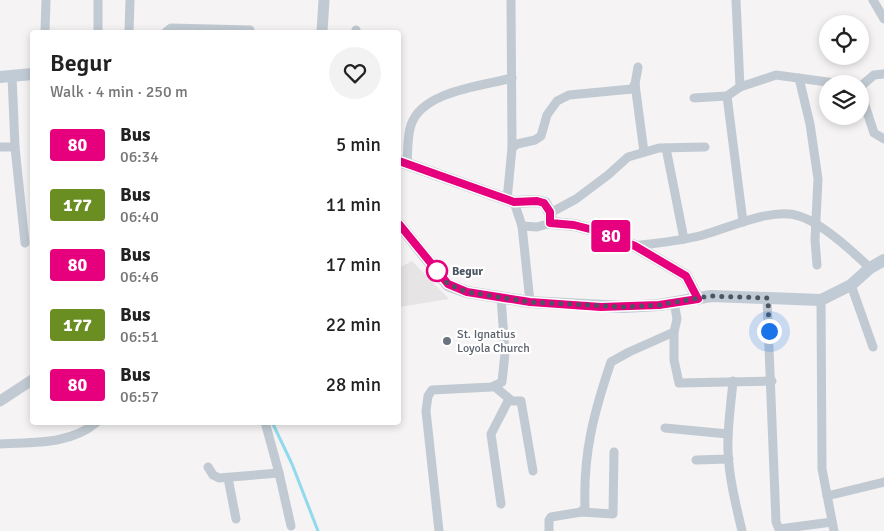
<!DOCTYPE html>
<html lang="en">
<head>
<meta charset="utf-8">
<style>
  :root { --surface:#fff; --page:#f2f2f2; --text:#222; --muted:#767676 }
  body { margin:0; font-family:Signika,sans-serif; background:var(--page); color:var(--text); height:100vh; display:flex; flex-direction:column; font-size:19px; white-space:nowrap }
  * { box-sizing:border-box; margin:0 }
  p { font-size:16px; color:var(--muted) }
  .icon { flex:none; width:28px; height:28px; fill:none; stroke:currentColor; stroke-width:2; stroke-linecap:round; stroke-linejoin:round }
  .map { position:relative; flex:1; overflow:hidden }
  .drawer { position:absolute; left:30px; top:30px; width:371px; height:395px; display:flex; flex-direction:column; background:var(--surface); border-radius:5px; box-shadow:0 2px 8px #0003 }
  .drawer>* { flex:none }
  .badge { padding:0 10px; border-radius:4px; font-size:18px; line-height:32px }
  .buttons { position:absolute; left:819px; top:15px; display:grid; gap:10px }
  .buttons a { display:grid; place-items:center; width:50px; height:50px; border-radius:50%; background:var(--surface); box-shadow:0 2px 8px #0003; font-size:25px }
  .you { position:absolute; width:25px; height:25px; margin:-12px; border:4px solid #fff; border-radius:50%; background:#1a73e8; box-shadow:0 0 0 8px #1a73e833 }
  .map>.badge { position:absolute; translate:-50% -50%; box-shadow:0 0 0 2px #fff }
  .round { display:grid; place-items:center; flex:none; width:52px; height:52px; border-radius:26px; background:var(--page) }
  .overview { display:flex; align-items:center; justify-content:space-between; height:85px; padding:0 20px }
  h1 { font-size:24px; font-weight:600; line-height:38px }
  ul { padding:0; list-style:none }
  li { display:flex; align-items:center; gap:15px; height:60px; padding:0 20px }
  li div { flex:1 }
  li b { display:block; font-size:19px }
  li em { font-style:normal }
  li .badge { min-width:55px; font-weight:700; text-align:center }
  .map>svg:first-child { display:block }
</style>
</head>
<body>
<div class="map">
<svg width="884" height="531" viewBox="0 0 884 531">
  <rect width="100%" height="100%" fill="#f5f3f3"/>
  <polygon fill="#e6e4e5" points="412,261 449,299 399,307 399,268"/>
  <g fill="none" stroke-linecap="round" stroke-linejoin="round">
    <polyline stroke="#90daee" stroke-width="3" points="272,422 292,464 318,531"/>
    <g stroke="#c1cad2" stroke-width="9">
      <polyline points="98,0 98,32"/>
      <polyline points="511,0 512,148"/>
      <polyline points="736,0 740,87 727,96 743,222"/>
      <polyline points="873,0 884,19"/>
      <polyline points="356,30 356,32"/>
      <polyline points="45,32 46,0"/>
      <polyline points="129,32 130,0"/>
      <polyline points="166,32 171,28 250,30"/>
      <polyline points="12,76 15,147 25,243"/>
      <polyline points="799,78 810,124 818,179 815,240 817,265"/>
      <polyline points="635,84 644,152"/>
      <polyline points="740,87 776,75 842,84"/>
      <polyline points="860,87 874,75 884,74"/>
      <polyline points="860,90 874,133 884,139"/>
      <polyline points="694,98 727,96"/>
      <polyline points="0,147 15,147"/>
      <polyline points="666,148 684,239"/>
      <path d="M407,164C408,151 407,137 411,125C422,91 482,86 512,78"/>
      <polyline points="507,200 512,148 517,144 535,140 541,136 547,115 557,101 569,95 632,89 635,84 638,67"/>
      <polyline points="514,202 522,226 530,302"/>
      <polyline points="550,213 576,199 608,175 628,157 659,148 705,147"/>
      <polyline points="522,226 537,227 551,223"/>
      <path d="M635,246C657,243 681,241 703,235C729,228 772,207 799,216C822,223 852,251 870,268"/>
      <polyline points="851,285 873,347"/>
      <polyline points="767,298 776,522 779,529 832,522"/>
      <polyline points="821,300 822,469 834,531"/>
      <polyline points="674,332 674,360 679,383 772,381"/>
      <path d="M733,381C731,404 727,428 728,451C729,478 736,505 742,531"/>
      <polyline points="494,386 512,401 521,401 533,471"/>
      <polyline points="265,422 279,473 291,526"/>
      <polyline points="665,428 728,434"/>
      <path d="M0,444C33,442 70,445 97,422"/>
      <polyline points="696,460 729,459"/>
      <polyline points="208,467 213,475 219,478 279,473"/>
      <polyline points="228,478 236,519"/>
      <polyline points="827,496 884,482"/>
      <polyline points="501,504 491,434 509,399"/>
      <path d="M581,512L585,507C583,453 594,412 611,362L629,352L674,332L677,319L674,302"/>
      <polyline points="439,531 426,411 428,396 432,390 492,387 502,382 505,353 501,297"/>
      <polyline points="549,531 549,520 551,517 581,512 613,514 614,452"/>
    </g>
    <g stroke="#c1cad2" stroke-width="11">
      <polyline points="322,32 324,0"/>
      <polyline points="0,401 32,380"/>
    </g>
    <g stroke="#c1cbd6" stroke-width="12">
      <polyline points="0,77 32,74"/>
      <polyline points="399,161 514,202 537,201 545,203 550,213 551,223 574,225 601,232 635,246 686,276 698,299"/>
      <polyline points="399,224 448,285 467,292 530,302 624,307 659,305 711,296 821,300 851,285 870,268 884,260"/>
    </g>
  </g>
  <g fill="none" stroke-linecap="round" stroke-linejoin="round">
    <g stroke="#fff" stroke-width="11">
      <polyline id="line" points="399,161 514,202 537,201 544,203 550,212 550,223 574,225 601,232 635,246 686,276 698,299 659,305 601,307 530,302 467,292 448,284 399,224"/>
    </g>
    <use href="#line" stroke="#e6007e" stroke-width="8"/>
    <polyline stroke="#4a5661" stroke-width="5" stroke-dasharray="0 9" points="437,271 436,270 448,284 467,292 530,302 624,307 659,305 710,296 768,298 769,331"/>
  </g>
  <circle fill="#fff" stroke="#e6007e" stroke-width="2.5" cx="437" cy="271" r="10"/>
  <circle fill="#6b7280" stroke="#fff" stroke-width="2" cx="447" cy="341" r="5"/>
  <g text-anchor="middle" stroke-width="4.5" stroke-linejoin="round" paint-order="stroke">
    <g font-size="12" font-weight="bold" fill="#4a5661" stroke="#fff" text-anchor="start">
      <text x="452" y="275">Begur</text>
    </g>
    <g font-size="12" fill="#5b616d" stroke="#fff" text-anchor="start">
      <text x="457" y="338">St. Ignatius<tspan x="457" dy="14">Loyola Church</tspan></text>
    </g>
  </g>
</svg>
<div class="buttons">
<a><svg class="icon" aria-label="locate" viewBox="0 0 24 24"><circle cx="12" cy="12" r="6"/><path d="M12 2v4M12 18v4M2 12h4M18 12h4"/></svg></a>
<a><svg class="icon" aria-label="layers" viewBox="0 0 24 24"><path d="M12 4l9 5-9 5-9-5zM3 14l9 5 9-5"/></svg></a>
</div>
<div class="you" style="left:769px;top:331px"></div>
<b class="badge" style="left:611px;top:236px;background:#e6007e;color:#fff">80</b>
<section class="drawer">
<div class="overview"><div><h1>Begur</h1><p>Walk · 4 min · 250 m</p></div><a class="round"><svg class="icon" aria-label="heart" viewBox="0 0 24 24"><path d="M12 20l-8-8c-3-5 5-10 8-4 3-6 11-1 8 4z"/></svg></a></div>
<ul>
<li><span class="badge" style="background:#e6007e;color:#fff">80</span><div><b>Bus</b><p>06:34</p></div><em>5 min</em></li>
<li><span class="badge" style="background:#6b8e23;color:#fff">177</span><div><b>Bus</b><p>06:40</p></div><em>11 min</em></li>
<li><span class="badge" style="background:#e6007e;color:#fff">80</span><div><b>Bus</b><p>06:46</p></div><em>17 min</em></li>
<li><span class="badge" style="background:#6b8e23;color:#fff">177</span><div><b>Bus</b><p>06:51</p></div><em>22 min</em></li>
<li><span class="badge" style="background:#e6007e;color:#fff">80</span><div><b>Bus</b><p>06:57</p></div><em>28 min</em></li>
</ul>
</section>
</div>
</body>
</html>
